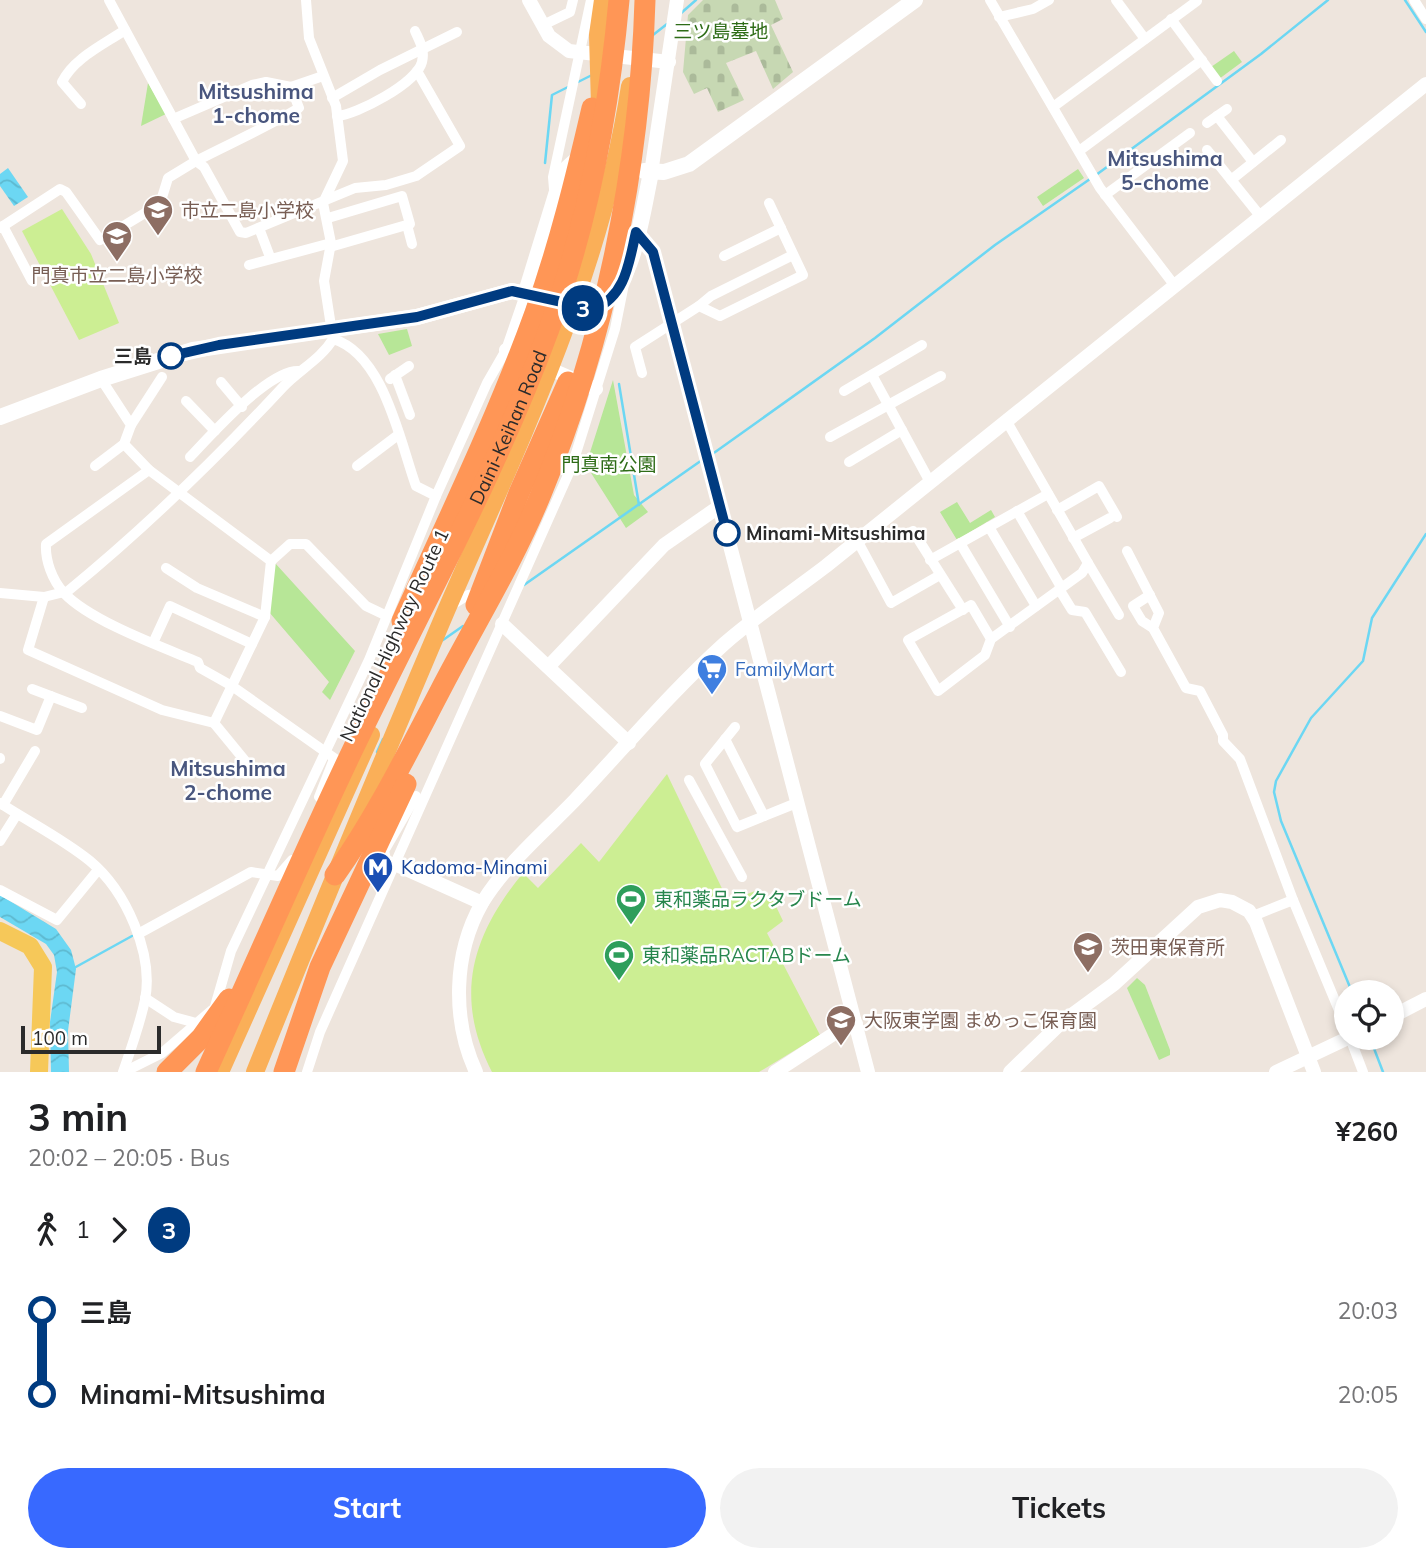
<!DOCTYPE html>
<html lang="en">
<head>
<meta charset="utf-8">
<style>
  :root { --surface:#fff; --page:#f2f2f2; --text:#202124; --muted:#757577; --accent:#3869ff }
  body { margin:0; font-family:Mulish,"Noto Sans JP",sans-serif; background:var(--page); color:var(--text); height:100vh; display:flex; flex-direction:column; font-size:26px; white-space:nowrap }
  * { box-sizing:border-box; margin:0 }
  p { font-size:23px; color:var(--muted) }
  .icon { flex:none; width:38px; height:38px; fill:none; stroke:currentColor; stroke-width:2; stroke-linecap:round; stroke-linejoin:round }
  .map { position:relative; height:1072px; overflow:hidden }
  .drawer { display:flex; flex-direction:column; background:var(--surface); flex:1 }
  .drawer>* { flex:none }
  .badge { padding:0 14px; border-radius:23px; font-size:24px; line-height:46px }
  .controls { position:absolute; left:1334px; top:980px; display:grid; gap:14px }
  .controls a { display:grid; place-items:center; width:70px; height:70px; border-radius:50%; background:var(--surface); box-shadow:0 4px 10px #0003; font-size:35px }
  .scale { position:absolute; left:21px; bottom:18px; width:140px; box-sizing:border-box; padding-left:7px; border:4px solid #2b2b2b; border-top:0; font-size:19px; line-height:24px; white-space:nowrap; color:#2b2b2b; -webkit-text-stroke:5px #fff; paint-order:stroke }
  .map>.badge { position:absolute; translate:-50% -50%; box-shadow:0 0 0 4px #fff }
  .legs { display:flex; align-items:center; gap:10px; height:77px; padding:0 28px; font-size:23px }
  .legs p { margin-inline-start:auto }
  .head { display:flex; align-items:center; justify-content:space-between; height:119px; padding:0 28px }
  h1 { font-size:38px; font-weight:700; line-height:52px }
  .primary-button { display:flex; gap:14px; margin-top:auto; padding:14px 28px }
  .primary-button a { flex:1; height:80px; border-radius:42px; background:var(--accent); color:#fff; font-size:28px; font-weight:700; line-height:80px; text-align:center }
  .primary-button a+a { background:var(--page); color:var(--text) }
  ul { padding:0 28px; list-style:none }
  li { display:flex; align-items:center; gap:24px; height:84px; font-size:26px }
  li i { display:grid; place-items:center; width:10px; height:100%; margin:0 9px; background:currentColor }
  li i::after { content:''; width:18px; height:18px; margin:-9px; border:5px solid; border-radius:50%; background:var(--surface) }
  li p { margin-inline-start:auto }
  li:first-child i { background:linear-gradient(#0000 50%,currentColor 0) }
  li:last-child i { background:linear-gradient(currentColor 50%,#0000 0) }
  .map>svg:first-child { display:block }
</style>
</head>
<body>
<div class="map">
<svg width="1426" height="1072" viewBox="0 0 1426 1072">
  <defs>
    <pattern id="cemetery-stones" width="16" height="16" patternUnits="userSpaceOnUse" patternTransform="scale(1.75)"><rect width="16" height="16" fill="#c7d8b3"/><path d="M2 7V4a2 2 0 0 1 4 0v3zM10 15v-3a2 2 0 0 1 4 0v3z" fill="#abba9a"/></pattern>
    <pattern id="water-waves" width="16" height="10" patternUnits="userSpaceOnUse" patternTransform="scale(1.75)"><rect width="16" height="10" fill="#6cd7f3"/><path d="M0 5q4-4 8 0t8 0" fill="none" stroke="#5eb9d0"/></pattern>
  </defs>
  <rect width="100%" height="100%" fill="#eee5dd"/>
  <polygon fill="url(#cemetery-stones)" points="703,0 775,0 783,19 771,25 793,72 773,89 756,51 726,63 744,100 718,112 707,88 694,94 683,72 688,15"/>
  <g fill="#b7e697">
    <polygon points="1234,51 1242,62 1219,79 1211,67"/>
    <polygon points="148,83 166,114 141,126"/>
    <polygon points="1078,169 1084,178 1043,206 1037,197"/>
    <polygon points="407,329 412,346 389,355 378,334"/>
    <polygon points="613,380 634,495 648,512 626,528 586,465"/>
    <polygon points="957,502 970,523 991,510 995,517 957,540 940,512"/>
    <polygon points="275,563 355,651 330,700 322,692 329,682 269,612"/>
    <polygon points="1137,978 1145,985 1170,1050 1170,1055 1159,1060 1127,988"/>
  </g>
  <g fill="#ccee93">
    <polygon points="62,209 91,254 119,323 79,340 22,231"/>
    <path d="M667,774L728,901L758,890L774,902L783,921L767,933L820,1035L759,1072H492C453,996 472,935 523,873L538,888L581,843L599,862Z"/>
  </g>
  <g fill="url(#water-waves)">
    <polygon points="8,168 28,197 14,206 0,186 0,174"/>
    <polygon points="0,895 56,929 71,950 76,969 68,1031 69,1072 51,1072 50,1022 57,972 54,955 46,944 0,917"/>
  </g>
  <g fill="none" stroke-linecap="round" stroke-linejoin="round">
    <g stroke="#6cd7f3" stroke-width="2.5">
      <polyline points="1405,0 1426,32"/>
      <polyline points="680,14 696,0"/>
      <polyline points="653,35 667,24"/>
      <polyline points="576,83 592,75"/>
      <polyline points="545,163 552,95 570,86"/>
      <polyline points="1096,175 1261,54 1328,0"/>
      <polyline points="619,384 639,505"/>
      <polyline points="711,455 875,338 995,245 1090,179"/>
      <polyline points="524,585 702,460"/>
      <polyline points="443,640 463,626"/>
      <polyline points="377,752 383,739"/>
      <polyline points="74,968 132,936"/>
      <polyline points="1352,992 1281,821 1274,792 1276,781 1311,718 1363,661 1372,618 1426,534"/>
      <polyline points="1370,1038 1383,1072"/>
    </g>
    <g stroke="#fff" stroke-width="10">
      <polyline points="990,0 1100,188 1175,286"/>
      <polyline points="1116,0 1145,39"/>
      <polyline points="1414,0 1426,19"/>
      <polyline points="999,17 1033,9 1049,0"/>
      <polyline points="1171,19 1217,81"/>
      <polyline points="543,25 570,12 573,0"/>
      <path d="M291,87L299,108C265,128 231,143 196,161L204,167L240,232L246,233L355,188L386,185L416,176L460,146L417,71"/>
      <polyline points="332,98 380,70 457,32"/>
      <path d="M81,104L62,82C74,58 103,45 125,30"/>
      <polyline points="1053,107 1197,1"/>
      <path d="M337,116C356,115 417,83 422,62C425,50 420,42 415,31"/>
      <polyline points="1217,116 1253,162"/>
      <polyline points="173,119 252,85 266,82 291,87 323,76"/>
      <polyline points="1207,123 1227,109"/>
      <polyline points="1207,150 1261,217"/>
      <polyline points="1079,151 1202,60"/>
      <polyline points="1231,180 1281,140"/>
      <polyline points="554,189 553,177 591,0"/>
      <polyline points="1105,195 1190,133"/>
      <polyline points="328,218 402,196 410,224 330,247"/>
      <polyline points="407,225 412,244"/>
      <polyline points="3,226 32,281"/>
      <polyline points="0,228 60,189 66,192 100,240 160,204 168,178 196,161 109,0"/>
      <polyline points="259,228 270,257"/>
      <polyline points="724,256 781,228"/>
      <polyline points="249,265 331,243"/>
      <polyline points="699,306 711,296 793,255"/>
      <path d="M333,339C384,354 400,442 416,486L436,496"/>
      <polyline points="642,373 635,347 699,306 720,316 803,275 769,203"/>
      <polyline points="395,375 410,415"/>
      <polyline points="872,375 930,482"/>
      <polyline points="390,379 409,366"/>
      <polyline points="221,382 242,407"/>
      <polyline points="844,391 922,345"/>
      <polyline points="186,401 215,431"/>
      <polyline points="131,425 162,377"/>
      <polyline points="830,437 941,376"/>
      <path d="M190,457C211,435 269,369 299,371"/>
      <polyline points="849,462 902,430"/>
      <polyline points="95,466 124,444"/>
      <polyline points="357,466 398,435"/>
      <path d="M149,470L46,544C45,560 52,580 64,593C90,621 162,647 198,662L200,668L232,686L337,760"/>
      <polyline points="1057,510 1099,486 1117,517"/>
      <polyline points="1017,511 1061,587"/>
      <polyline points="989,527 1036,606"/>
      <polyline points="913,531 963,610"/>
      <polyline points="1073,538 1110,518"/>
      <polyline points="857,540 891,603 940,575"/>
      <polyline points="960,543 1010,627"/>
      <polyline points="1127,551 1159,613 1153,628 1186,688 1200,691 1223,735 1223,741 1240,759 1293,900"/>
      <polyline points="930,560 1048,494"/>
      <polyline points="271,561 290,544 306,544 366,606 387,616"/>
      <polyline points="1088,563 1119,615"/>
      <polyline points="166,568 197,588 265,617"/>
      <polyline points="1059,589 1072,610 1085,612 1121,672"/>
      <path d="M0,593L44,597L68,591C145,528 215,460 283,387C299,370 321,359 333,339L324,281L331,243L323,203L343,161L336,106L309,38L306,0"/>
      <polyline points="1150,595 1133,606 1142,621 1153,628"/>
      <polyline points="44,597 28,650 162,710 214,723 265,617 271,561 149,470 124,444 131,425 101,379"/>
      <polyline points="450,606 468,595 483,593"/>
      <polyline points="991,639 971,605 908,640 938,691 985,655 991,639 1082,573 1088,563 1006,420"/>
      <polyline points="153,643 170,606 252,644"/>
      <polyline points="32,689 82,708"/>
      <polyline points="0,716 37,730 51,696"/>
      <polyline points="214,723 246,762"/>
      <polyline points="735,727 705,764 737,827 799,802"/>
      <polyline points="725,739 764,816"/>
      <polyline points="0,759 0,758"/>
      <polyline points="689,780 742,877"/>
      <polyline points="319,797 334,759"/>
      <path d="M0,803C29,822 63,839 90,861C126,891 154,954 145,1000C140,1024 131,1049 123,1072"/>
      <polyline points="3,805 35,751"/>
      <polyline points="0,841 17,814"/>
      <polyline points="395,864 386,859 384,851 416,796"/>
      <polyline points="0,890 57,920 98,870"/>
      <polyline points="1253,916 1293,900 1346,1027"/>
      <polyline points="138,934 251,872 278,876 292,860"/>
      <polyline points="145,998 174,1017 196,1023"/>
      <polyline points="214,1010 231,951 369,660 436,496 487,383 506,350 526,292"/>
      <polyline points="1350,1038 1363,1072"/>
      <polyline points="124,1072 162,1053 212,1010"/>
      <polyline points="307,1072 320,1032 572,466 615,329 624,284"/>
    </g>
    <g stroke="#fff" stroke-width="14">
      <polyline points="529,0 549,36 569,51 669,62"/>
      <polyline points="651,173 677,0"/>
      <polyline points="636,232 653,252 868,1072"/>
      <polyline points="506,350 596,389"/>
      <polyline points="502,624 629,743"/>
      <polyline points="549,666 664,545 720,506"/>
      <polyline points="395,864 482,903"/>
      <polyline points="1391,1017 1426,999"/>
      <path d="M476,1072C452,1020 453,954 482,903C505,865 543,833 574,801C623,749 671,692 724,644C756,616 792,592 826,566L1426,84"/>
      <polyline points="775,1072 835,1033 856,1024"/>
      <polyline points="1010,1072 1061,1023 1114,984 1198,907 1220,900 1232,902 1249,911 1256,922 1314,1072"/>
      <polyline points="1276,1072 1348,1038"/>
    </g>
    <g stroke="#fff" stroke-width="16">
      <polyline points="644,171 664,172 689,164 915,0"/>
      <polyline points="526,292 563,172 574,162 588,160"/>
      <path d="M0,417L101,379L193,350L417,317L512,291L594,309C634,293 642,212 651,173"/>
    </g>
    <polyline stroke="#f6c859" stroke-width="18" points="0,931 30,946 43,967 39,1072"/>
    <g stroke="#faaf58" stroke-width="18">
      <polyline points="600,105 598,35 603,0"/>
      <polyline points="220,1072 371,735"/>
      <path d="M255,1072C317,918 381,764 446,611C521,438 601,274 630,86"/>
    </g>
    <g stroke="#ff9656" stroke-width="21">
      <polyline points="476,605 519,493 568,382"/>
      <path d="M402,621C448,519 497,418 535,313C559,246 576,177 592,108"/>
      <path d="M335,875C376,817 407,754 440,691C474,625 513,563 541,494C605,340 640,167 645,0"/>
      <polyline points="167,1072 201,1038 229,999"/>
      <path id="s1" d="M206,1072C255,965 302,856 353,749C420,610 496,474 549,329C588,223 609,111 619,0"/>
      <polyline points="284,1072 320,967 406,784"/>
    </g>
  </g>
  <g fill="none" stroke-linecap="round" stroke-linejoin="round">
    <g stroke="#fff" stroke-width="16">
      <path id="line-1" d="M171,356L219,345L417,317L512,291L594,309C626,296 629,262 636,232L653,252L727,533"/>
    </g>
    <use href="#line-1" stroke="#003b80" stroke-width="10"/>
  </g>
  <defs>
    <g id="school-pin" transform="scale(1.575)"><path d="M0 17L-7.5 6A9.5 9.5 0 1 1 7.5 6Z" fill="#8d6e63" stroke="#fff"/><path d="M0-5L7-2L0 1L-7-2ZM-4 1L0 2.5L4 1V4Q0 6-4 4Z" fill="#fff"/></g>
    <g id="supermarket-pin" transform="scale(1.575)"><path d="M0 17L-7.5 6A9.5 9.5 0 1 1 7.5 6Z" fill="#3f7fe0" stroke="#fff"/><path d="M-6-5.5h2.5l.6 2H6L4.5 2H-2.5L-4.4-4H-6ZM-1.5 3.2a1.3 1.3 0 1 0 .1 0ZM3 3.2a1.3 1.3 0 1 0 .1 0Z" fill="#fff"/></g>
    <g id="metro-pin" transform="scale(1.575)"><path d="M0 17L-7.5 6A9.5 9.5 0 1 1 7.5 6Z" fill="#1a4fb4" stroke="#fff"/><path d="M-5.5 5V-5H-3L0 0L3-5H5.5V5H3V-.5L0 4L-3-.5V5Z" fill="#fff"/></g>
    <g id="stadium-pin" transform="scale(1.575)"><path d="M0 17L-7.5 6A9.5 9.5 0 1 1 7.5 6Z" fill="#2e9e5b" stroke="#fff"/><path d="M0-5a6.5 5 0 1 0 0 10a6.5 5 0 1 0 0-10ZM-3.5-1.8h7v3.6h-7Z" fill="#fff"/></g>
  </defs>
  <g fill-rule="evenodd">
    <use href="#school-pin" x="158" y="210"/>
    <use href="#school-pin" x="117" y="236"/>
    <use href="#supermarket-pin" x="712" y="669"/>
    <use href="#metro-pin" x="378" y="867"/>
    <use href="#stadium-pin" x="631" y="899"/>
    <use href="#school-pin" x="1088" y="947"/>
    <use href="#stadium-pin" x="619" y="955"/>
    <use href="#school-pin" x="841" y="1020"/>
  </g>
  <g fill="#fff" stroke="#003b80" stroke-width="3.5">
    <circle cx="171" cy="356" r="12"/>
    <circle cx="727" cy="533" r="12"/>
  </g>
  <g text-anchor="middle" stroke-width="5" stroke-linejoin="round" paint-order="stroke">
    <g font-size="19" fill="#2e6c17" stroke="#fff">
      <text x="721" y="38">三ツ島墓地</text>
      <text x="609" y="471">門真南公園</text>
    </g>
    <g font-size="19" fill="#785e54" stroke="#fff" text-anchor="start">
      <text x="181" y="217">市立二島小学校</text>
      <text x="117" y="282" text-anchor="middle">門真市立二島小学校</text>
      <text x="1111" y="954">茨田東保育所</text>
      <text x="864" y="1027">大阪東学園 まめっこ保育園</text>
    </g>
    <g font-size="19" font-weight="bold" fill="#2b2b2b" stroke="#fff" text-anchor="end">
      <text x="152" y="363">三島</text>
      <text x="746" y="540" text-anchor="start">Minami-Mitsushima</text>
    </g>
    <g font-size="19" fill="#2b2b2b" stroke="#fff">
      <text dy="7" stroke="none"><textPath href="#s1" startOffset="712">Daini-Keihan Road</textPath></text>
      <text transform="translate(394 635) rotate(-65)" y="7">National Highway Route 1</text>
    </g>
    <g font-size="19" fill="#366cbe" stroke="#fff" text-anchor="start">
      <text x="735" y="676">FamilyMart</text>
    </g>
    <g font-size="19" fill="#164399" stroke="#fff" text-anchor="start">
      <text x="401" y="874">Kadoma-Minami</text>
    </g>
    <g font-size="19" fill="#27864d" stroke="#fff" text-anchor="start">
      <text x="654" y="906">東和薬品ラクタブドーム</text>
      <text x="642" y="962">東和薬品RACTABドーム</text>
    </g>
    <g font-size="21" font-weight="bold" fill="#49567e" stroke="#fff">
      <text x="256" y="99">Mitsushima<tspan x="256" dy="24">1-chome</tspan></text>
      <text x="1165" y="166">Mitsushima<tspan x="1165" dy="24">5-chome</tspan></text>
      <text x="228" y="776">Mitsushima<tspan x="228" dy="24">2-chome</tspan></text>
    </g>
  </g>
</svg>
<div class="controls">
<a><svg class="icon" aria-label="locate" viewBox="0 0 24 24"><circle cx="12" cy="12" r="6"/><path d="M12 2v4M12 18v4M2 12h4M18 12h4"/></svg></a>
</div>
<div class="scale">100 m</div>
<b class="badge" style="left:583px;top:308px;background:#003b80;color:#fff">3</b>
</div>
<section class="drawer">
<div class="head"><div><h1>3 min</h1><p>20:02 – 20:05 · Bus</p></div><b>¥260</b></div>
<div class="legs"><svg class="icon" aria-label="walk" viewBox="0 0 24 24"><circle cx="13" cy="4" r="2"/><path d="M13 8l-2 6 4 7M11 14l-3 7M7 12l3-4h3l4 4"/></svg>1<svg class="icon" aria-label="forward" viewBox="0 0 24 24"><path d="M9 5l7 7-7 7"/></svg><b class="badge" style="background:#003b80;color:#fff">3</b></div>
<ul>
<li><i style="color:#003b80"></i><b>三島</b><p>20:03</p></li>
<li><i style="color:#003b80"></i><b>Minami-Mitsushima</b><p>20:05</p></li>
</ul>
<div class="primary-button"><a>Start</a><a>Tickets</a></div>
</section>
</body>
</html>
